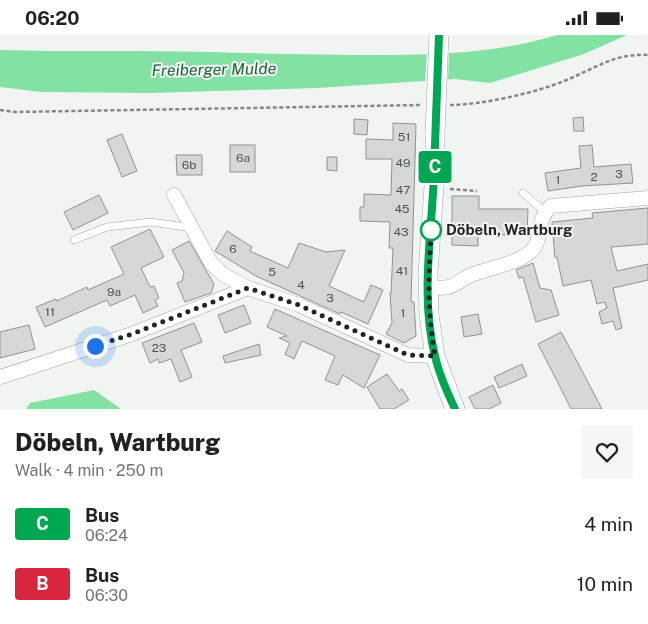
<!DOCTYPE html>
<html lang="en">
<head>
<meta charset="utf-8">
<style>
  :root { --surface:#fff; --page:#f6f6f6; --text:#202124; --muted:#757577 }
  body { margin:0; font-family:"Public Sans",sans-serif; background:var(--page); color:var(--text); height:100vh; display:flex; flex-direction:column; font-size:19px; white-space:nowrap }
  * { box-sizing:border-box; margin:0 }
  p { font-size:16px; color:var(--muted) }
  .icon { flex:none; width:28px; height:28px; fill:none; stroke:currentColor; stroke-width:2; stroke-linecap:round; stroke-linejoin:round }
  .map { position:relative; height:374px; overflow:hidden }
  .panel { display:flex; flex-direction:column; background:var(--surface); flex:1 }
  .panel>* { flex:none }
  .badge { padding:0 10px; border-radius:4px; font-size:18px; line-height:32px }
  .you { position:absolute; width:25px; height:25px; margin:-12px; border:4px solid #fff; border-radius:50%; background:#1a73e8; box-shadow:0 0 0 8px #1a73e833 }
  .map>.badge { position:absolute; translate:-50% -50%; box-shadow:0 0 0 2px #fff }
  .round { display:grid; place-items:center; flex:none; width:52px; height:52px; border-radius:0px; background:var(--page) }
  .summary { display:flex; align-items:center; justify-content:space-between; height:85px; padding:0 15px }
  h1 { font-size:24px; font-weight:800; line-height:38px }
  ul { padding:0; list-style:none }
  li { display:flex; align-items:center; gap:15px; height:60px; padding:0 15px }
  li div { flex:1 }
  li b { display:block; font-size:19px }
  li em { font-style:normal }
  li .badge { min-width:55px; font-weight:700; text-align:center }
  .status { display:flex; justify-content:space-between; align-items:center; height:35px; padding:0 25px; background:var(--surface); direction:ltr }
  .status svg { height:14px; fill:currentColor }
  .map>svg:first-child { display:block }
</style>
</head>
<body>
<div class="status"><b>06:20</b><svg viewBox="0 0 49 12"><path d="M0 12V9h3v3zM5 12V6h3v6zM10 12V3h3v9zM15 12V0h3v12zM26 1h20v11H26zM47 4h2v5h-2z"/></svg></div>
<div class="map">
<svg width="648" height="374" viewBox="0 0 648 374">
  <rect width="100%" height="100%" fill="#f1f5f2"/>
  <g fill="#83e2a3">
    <path d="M557,0H627L584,19L490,48L455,44L317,53L151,58L41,57L0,52V15C70,17 141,15 211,17C271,19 330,20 389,20C446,19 502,17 557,0Z"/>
    <polygon points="94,355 121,374 26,374 30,368"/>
  </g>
  <polygon fill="#f1f5f2" points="449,15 448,47 425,49 427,16"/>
  <g fill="#d5d8d6" stroke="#8f9290">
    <polygon points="583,82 584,96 574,96 573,83"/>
    <polygon points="354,84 368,85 367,100 354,99"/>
    <polygon points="393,88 416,89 411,267 414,267 416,301 404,308 386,299 392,288 390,258 391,259 393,213 389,213 390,187 360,186 360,172 364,172 364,159 391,160 392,124 366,124 366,104 393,105"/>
    <polygon points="122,99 137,136 122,142 107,105"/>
    <rect x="230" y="110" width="25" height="27"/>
    <polygon points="592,110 594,132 631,129 633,148 582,151 548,156 545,138 581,133 579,111"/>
    <polygon points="176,120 202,120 202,140 177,140"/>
    <polygon points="327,122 337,122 337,136 327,135"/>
    <polygon points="99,160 108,178 73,195 64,177"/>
    <polygon points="452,161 479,161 479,174 528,174 527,200 478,200 478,211 452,210"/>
    <polygon points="648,173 648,209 611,212 617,236 648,229 648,245 613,253 622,293 616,295 613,286 602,289 599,277 607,273 605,267 597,269 591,245 563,251 557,222 555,223 552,187 593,183 592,178"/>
    <polygon points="150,194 164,222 141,233 150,252 154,251 159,263 155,265 158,271 143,278 135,260 110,271 107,265 45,292 36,272 56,264 57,266 87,252 88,255 124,239 111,212"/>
    <polygon points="227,196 252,212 250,216 288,233 299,208 326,217 345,215 329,251 364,267 371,250 383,255 368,289 341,277 340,279 256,241 215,216"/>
    <polygon points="189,206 214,249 211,258 185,267 177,248 182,246 184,238 172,215"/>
    <polygon points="533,228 540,253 551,255 559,280 536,287 523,242 519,243 516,235"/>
    <polygon points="244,270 251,288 225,298 218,280"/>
    <polygon points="275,274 380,320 364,353 343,340 338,350 325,345 335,321 302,306 294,324 285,319 290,308 279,303 287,301 267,292"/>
    <polygon points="478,279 482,299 464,302 461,282"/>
    <polygon points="194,288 202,307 181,315 192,342 180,347 171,324 159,328 158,324 150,328 142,308"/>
    <polygon points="29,290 35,314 0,323 0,297"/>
    <polygon points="561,297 579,330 602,374 571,374 555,342 538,309"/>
    <polygon points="259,309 261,320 225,328 223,321"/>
    <polygon points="522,329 527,341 499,353 494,342"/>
    <polygon points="387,339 399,356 402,354 409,365 394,374 380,374 367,352"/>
    <polygon points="493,350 501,368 489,374 475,374 469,362"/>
  </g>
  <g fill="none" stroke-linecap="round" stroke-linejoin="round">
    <g stroke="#a2a5a3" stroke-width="8">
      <g id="lane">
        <polyline points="523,158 545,177"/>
        <polyline points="74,205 107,192 151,187 192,193"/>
      </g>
    </g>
    <g stroke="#a2a5a3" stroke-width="15">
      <g id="street">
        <polyline points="174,160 211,228 224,240 248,253"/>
        <path d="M428,252C434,252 442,254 448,252C457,250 463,243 471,240C488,233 523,228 534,213C544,199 535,186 551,171L648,163"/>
        <polyline points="0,342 132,299 248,253 299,270 408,320 435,321"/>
      </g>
    </g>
    <g stroke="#a2a5a3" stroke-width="20">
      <polyline id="secondary" points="435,98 435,137 428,238 429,280 435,321 455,374"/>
    </g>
    <g stroke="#848785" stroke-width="2.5" stroke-dasharray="4 2.5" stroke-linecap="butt">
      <path d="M450,70C481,70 535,58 564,46C595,34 613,18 648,20"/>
      <polyline points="0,75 15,77 422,70"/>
      <polyline points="450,154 477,156"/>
    </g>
    <use href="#lane" stroke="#fff" stroke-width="7"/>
    <use href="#street" stroke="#fff" stroke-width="14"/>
    <use href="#secondary" stroke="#fff" stroke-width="19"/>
    <g stroke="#a2a5a3" stroke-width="20" stroke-linecap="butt">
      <polyline id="secondary-bridge" points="435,98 439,0"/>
    </g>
    <use href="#secondary-bridge" stroke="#fff" stroke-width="19"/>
  </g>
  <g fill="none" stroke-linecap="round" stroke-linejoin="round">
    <g stroke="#fff" stroke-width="11">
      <path id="line" d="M439,0C437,46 436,92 434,138C432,198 420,261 435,321C439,339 447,357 455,374"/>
    </g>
    <use href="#line" stroke="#00a651" stroke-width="8"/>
    <path stroke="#232524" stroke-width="5" stroke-dasharray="0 9" d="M95,311L132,299L248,253L299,270L408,320L435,321C427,277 428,235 432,191L431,195"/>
  </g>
  <circle fill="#fff" stroke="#00a651" stroke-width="2.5" cx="431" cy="195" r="10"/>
  <g text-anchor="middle" stroke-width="4" stroke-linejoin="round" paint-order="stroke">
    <g font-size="12" fill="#505250">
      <text x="404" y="106">51</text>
      <text x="243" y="127">6a</text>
      <text x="403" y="132">49</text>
      <text x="189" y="134">6b</text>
      <text x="619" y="143">3</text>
      <text x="594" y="146">2</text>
      <text x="558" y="149">1</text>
      <text x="403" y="159">47</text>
      <text x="402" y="178">45</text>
      <text x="401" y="201">43</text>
      <text x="233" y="218">6</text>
      <text x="402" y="240">41</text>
      <text x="272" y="241">5</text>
      <text x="301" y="254">4</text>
      <text x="114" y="261">9a</text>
      <text x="330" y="267">3</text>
      <text x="50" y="281">11</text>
      <text x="403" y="282">1</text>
      <text x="159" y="317">23</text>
    </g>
    <g font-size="15" font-weight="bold" fill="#232524" stroke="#f1f5f2" text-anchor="start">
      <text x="446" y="200">Döbeln, Wartburg</text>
    </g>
    <g font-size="16" font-style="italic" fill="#1f633b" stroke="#f1f5f2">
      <text transform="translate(214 34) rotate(-1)" y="6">Freiberger Mulde</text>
    </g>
  </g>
</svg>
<div class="you" style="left:95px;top:311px"></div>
<b class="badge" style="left:435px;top:132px;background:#00a651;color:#fff">C</b>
</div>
<section class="panel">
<div class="summary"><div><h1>Döbeln, Wartburg</h1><p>Walk · 4 min · 250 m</p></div><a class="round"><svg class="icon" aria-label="heart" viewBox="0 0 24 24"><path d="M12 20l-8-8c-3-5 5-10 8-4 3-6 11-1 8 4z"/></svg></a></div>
<ul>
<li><span class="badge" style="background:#00a651;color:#fff">C</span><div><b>Bus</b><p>06:24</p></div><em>4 min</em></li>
<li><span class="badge" style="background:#d7263d;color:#fff">B</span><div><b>Bus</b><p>06:30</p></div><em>10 min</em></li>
</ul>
</section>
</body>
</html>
